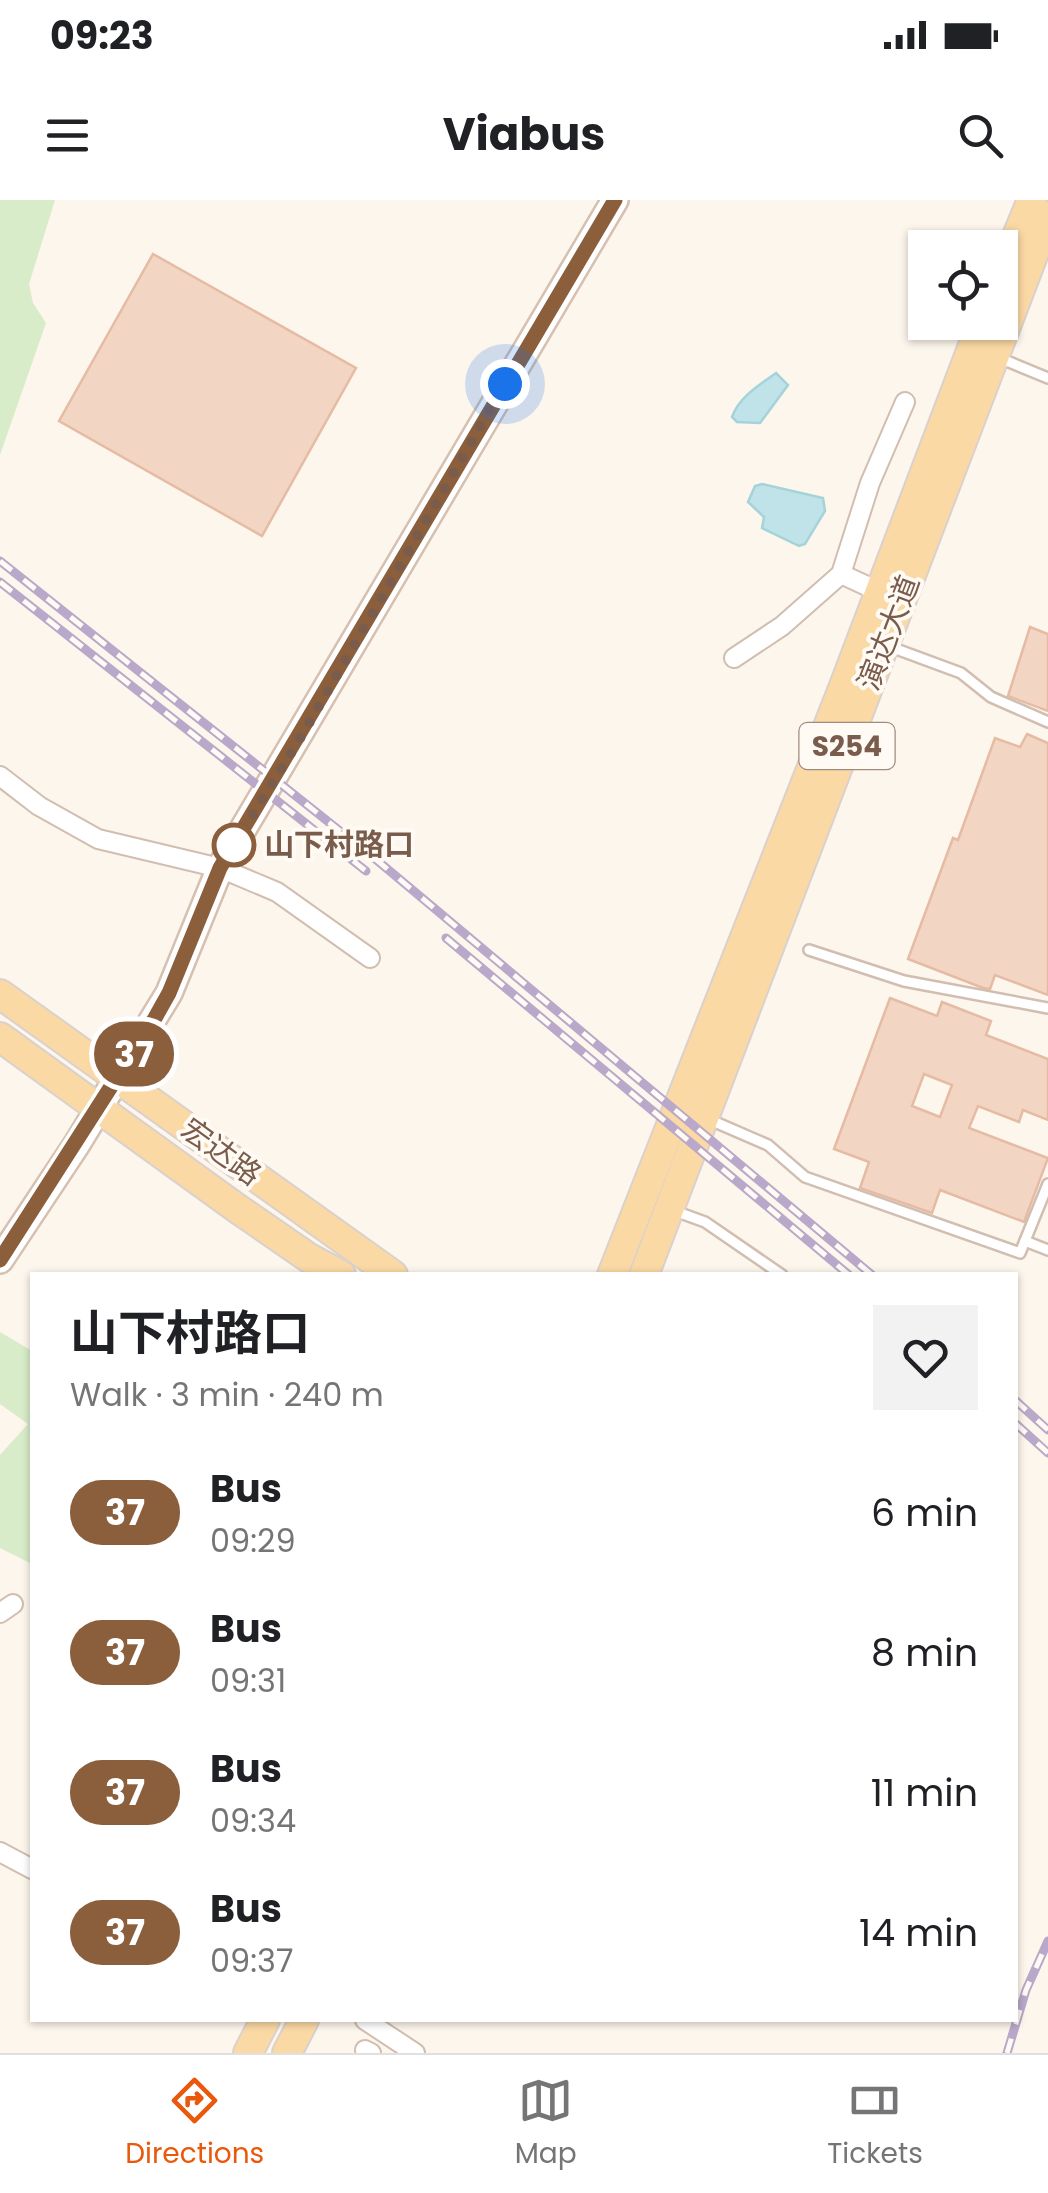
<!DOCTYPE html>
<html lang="en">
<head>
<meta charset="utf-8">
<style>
  :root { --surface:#fff; --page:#f2f2f2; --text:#202124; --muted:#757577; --line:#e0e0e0; --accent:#ea580c }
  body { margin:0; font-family:Poppins,"Noto Sans SC",sans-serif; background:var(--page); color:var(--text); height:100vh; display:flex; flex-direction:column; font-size:38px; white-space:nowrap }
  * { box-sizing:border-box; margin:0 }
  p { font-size:32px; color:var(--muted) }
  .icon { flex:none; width:55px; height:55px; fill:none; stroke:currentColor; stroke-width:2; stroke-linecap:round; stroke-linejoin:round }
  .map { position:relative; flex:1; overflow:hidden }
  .panel { position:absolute; left:30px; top:1072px; width:988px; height:750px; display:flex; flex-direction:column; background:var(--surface); border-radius:0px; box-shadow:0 2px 8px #0004 }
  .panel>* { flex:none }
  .badge { padding:0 20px; border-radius:32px; font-size:35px; line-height:65px }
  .tools { position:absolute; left:908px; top:30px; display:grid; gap:20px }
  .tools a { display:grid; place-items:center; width:110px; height:110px; border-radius:0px; background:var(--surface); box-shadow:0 2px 8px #0004; font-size:50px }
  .you { position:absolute; width:50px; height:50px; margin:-25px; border:8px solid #fff; border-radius:50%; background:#1a73e8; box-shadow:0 0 0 15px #1a73e833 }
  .map>.badge { position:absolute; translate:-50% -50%; box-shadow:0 0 0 5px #fff }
  .round { display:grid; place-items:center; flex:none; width:105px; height:105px; border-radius:0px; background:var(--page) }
  .overview { display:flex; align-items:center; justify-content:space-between; height:170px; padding:0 40px }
  h1 { font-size:48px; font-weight:700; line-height:75px }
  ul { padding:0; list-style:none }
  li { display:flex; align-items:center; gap:30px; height:140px; padding:0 40px }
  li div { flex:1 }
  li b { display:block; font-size:38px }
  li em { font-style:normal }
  li .badge { min-width:110px; font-weight:700; text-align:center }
  .status { display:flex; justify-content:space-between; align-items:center; height:70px; padding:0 50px; background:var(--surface); direction:ltr }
  .status svg { height:28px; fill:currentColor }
  header { display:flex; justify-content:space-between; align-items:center; height:130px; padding:0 40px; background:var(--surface); font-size:45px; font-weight:700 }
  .tab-bar { display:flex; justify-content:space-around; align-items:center; height:140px; border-top:2px solid var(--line); background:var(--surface); font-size:28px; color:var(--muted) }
  .tab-bar a { display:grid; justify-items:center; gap:5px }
  .tab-bar .on { color:var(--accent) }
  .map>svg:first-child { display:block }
</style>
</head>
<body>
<div class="status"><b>09:23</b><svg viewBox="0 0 49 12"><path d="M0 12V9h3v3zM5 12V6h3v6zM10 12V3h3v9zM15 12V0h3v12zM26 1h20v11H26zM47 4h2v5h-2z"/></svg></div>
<header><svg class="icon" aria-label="menu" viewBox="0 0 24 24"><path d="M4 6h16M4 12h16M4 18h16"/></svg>Viabus<svg class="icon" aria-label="search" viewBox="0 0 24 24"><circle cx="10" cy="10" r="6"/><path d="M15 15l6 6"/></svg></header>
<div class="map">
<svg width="1048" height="1853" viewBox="0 0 1048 1853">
  <rect width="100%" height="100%" fill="#fdf6ec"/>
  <g fill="#d8ecc9">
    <polygon points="0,0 55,0 29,84 33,103 46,123 0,255"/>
    <polygon points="0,1132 32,1151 32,1364 0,1348 0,1255 28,1224 0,1204"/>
  </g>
  <g fill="#bfe3e8" stroke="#a5d3da" stroke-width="2.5">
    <path d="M776,173L788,185L760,223L737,222L732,217C739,197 759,185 776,173Z"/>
    <polygon points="762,284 823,298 825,311 805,344 799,346 762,328 764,317 748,302 755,286"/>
  </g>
  <g fill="#f3d5c3" stroke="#e6bba3" stroke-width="2.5" fill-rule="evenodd">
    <polygon points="153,54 356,168 262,336 59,221"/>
    <polygon points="1030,427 1048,434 1048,511 1008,496"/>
    <polygon points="1027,534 1048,543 1048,795 995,775 990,789 983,788 908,759 953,638 958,640 995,538 1020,547"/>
    <path d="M890,798L937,816L942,802L991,821L986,835L1048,859V920L1023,910L1019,922L978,906L969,928L1048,958L1024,1022L940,990L932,1013L860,988L869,962L834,949ZM924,874L952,885L940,917L912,906Z"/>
  </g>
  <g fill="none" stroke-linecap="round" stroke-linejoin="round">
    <g stroke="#d1beb0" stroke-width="14">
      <g id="lane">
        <polyline points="997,157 1048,178"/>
        <polyline points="888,446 961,473 991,497 1048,522"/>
        <polyline points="809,750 904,781 1048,808"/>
        <polyline points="708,919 768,945 805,977 1020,1053 1048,984"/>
        <polyline points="672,1010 705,1022 782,1075"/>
        <polyline points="1025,1041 1048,1050"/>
      </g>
    </g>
    <g stroke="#d1beb0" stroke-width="22">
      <g id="street">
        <polyline points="841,374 880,392"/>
        <polyline points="734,458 782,426 841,374 870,283 905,202"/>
        <polyline points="0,576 39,606 98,639 220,668 277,692 370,758"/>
        <polyline points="0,1413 13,1404"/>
        <polyline points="0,1652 32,1669"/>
        <polyline points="365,1820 415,1853"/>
        <polyline points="365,1850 371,1853"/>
      </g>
    </g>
    <g stroke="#d6c0b0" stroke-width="30">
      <polyline id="secondary" points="0,1060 77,944 169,793 220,668 615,0"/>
    </g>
    <g stroke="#dad1cd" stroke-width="32">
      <g id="primary">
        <polyline points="1000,77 1032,0"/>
        <polyline points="0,794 393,1075"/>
        <polyline points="0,837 238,1009 309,1058 341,1075"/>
        <polyline points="612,1075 844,486 982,122"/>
        <polyline points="644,1075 1048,16"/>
        <polyline points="248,1853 265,1820"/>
        <polyline points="287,1853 304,1820"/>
      </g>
    </g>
    <use href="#lane" stroke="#fff" stroke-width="9"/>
    <use href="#street" stroke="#fff" stroke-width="18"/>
    <use href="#secondary" stroke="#fff" stroke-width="25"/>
    <use href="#primary" stroke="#fbd9a5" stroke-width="28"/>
    <g stroke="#b9a8c9" stroke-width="9">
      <g id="rail">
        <polyline points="0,361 379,662 872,1075"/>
        <polyline points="0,382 366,671"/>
        <polyline points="446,738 849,1075"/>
        <polyline points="1015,1200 1048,1230"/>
        <polyline points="1015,1223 1048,1253"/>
        <polyline points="1007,1853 1026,1790 1048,1741"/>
      </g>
    </g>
    <use href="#rail" stroke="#fffaf3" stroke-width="5" stroke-dasharray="15" stroke-linecap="butt"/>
  </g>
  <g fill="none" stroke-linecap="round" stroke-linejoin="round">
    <g stroke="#fff" stroke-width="22">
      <polyline id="line" points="0,1060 155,818 169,793 220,668 615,0"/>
    </g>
    <use href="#line" stroke="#8b5e3c" stroke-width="15"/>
    <polyline stroke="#7a5c4d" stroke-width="10" stroke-dasharray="0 18" points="234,645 304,532 505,184"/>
  </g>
  <circle fill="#fff" stroke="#8b5e3c" stroke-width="5" cx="234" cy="645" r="20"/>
  <g text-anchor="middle" stroke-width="8" stroke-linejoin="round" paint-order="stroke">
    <rect fill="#fffaf3" stroke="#a28b7f" stroke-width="2.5" x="799.5" y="523" width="95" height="46" rx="8"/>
    <g font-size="28" font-weight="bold" fill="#7a5c4d">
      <text x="847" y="556">S254</text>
    </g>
    <g font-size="30" fill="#7a5c4d" stroke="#fffaf3">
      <text transform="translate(889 433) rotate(-69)" y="10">演达大道</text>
      <text transform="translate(221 952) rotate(36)" y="10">宏达路</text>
    </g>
    <g font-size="30" font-weight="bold" fill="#7a5c4d" stroke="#fffaf3" text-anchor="start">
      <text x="264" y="655">山下村路口</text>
    </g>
  </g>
</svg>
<div class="tools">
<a><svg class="icon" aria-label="locate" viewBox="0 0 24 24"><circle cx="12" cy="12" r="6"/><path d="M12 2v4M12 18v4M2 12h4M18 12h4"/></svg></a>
</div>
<div class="you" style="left:505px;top:184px"></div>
<b class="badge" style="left:134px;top:854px;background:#8b5e3c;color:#fff">37</b>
<section class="panel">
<div class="overview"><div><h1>山下村路口</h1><p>Walk · 3 min · 240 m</p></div><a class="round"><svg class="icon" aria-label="heart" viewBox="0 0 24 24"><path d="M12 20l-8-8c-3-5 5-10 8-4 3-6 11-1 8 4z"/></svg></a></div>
<ul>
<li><span class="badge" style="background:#8b5e3c;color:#fff">37</span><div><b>Bus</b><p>09:29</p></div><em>6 min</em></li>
<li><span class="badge" style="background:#8b5e3c;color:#fff">37</span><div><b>Bus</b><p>09:31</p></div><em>8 min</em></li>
<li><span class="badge" style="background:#8b5e3c;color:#fff">37</span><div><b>Bus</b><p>09:34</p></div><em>11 min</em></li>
<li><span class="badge" style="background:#8b5e3c;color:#fff">37</span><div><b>Bus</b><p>09:37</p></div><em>14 min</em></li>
</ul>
</section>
</div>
<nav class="tab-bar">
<a class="on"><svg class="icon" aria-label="directions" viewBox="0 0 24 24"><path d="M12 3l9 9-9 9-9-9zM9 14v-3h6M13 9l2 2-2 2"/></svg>Directions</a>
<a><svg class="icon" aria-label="map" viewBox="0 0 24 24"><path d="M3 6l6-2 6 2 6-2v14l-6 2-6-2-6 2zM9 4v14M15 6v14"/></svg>Map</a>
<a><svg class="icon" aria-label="tickets" viewBox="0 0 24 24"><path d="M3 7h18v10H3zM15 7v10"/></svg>Tickets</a>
</nav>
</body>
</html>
